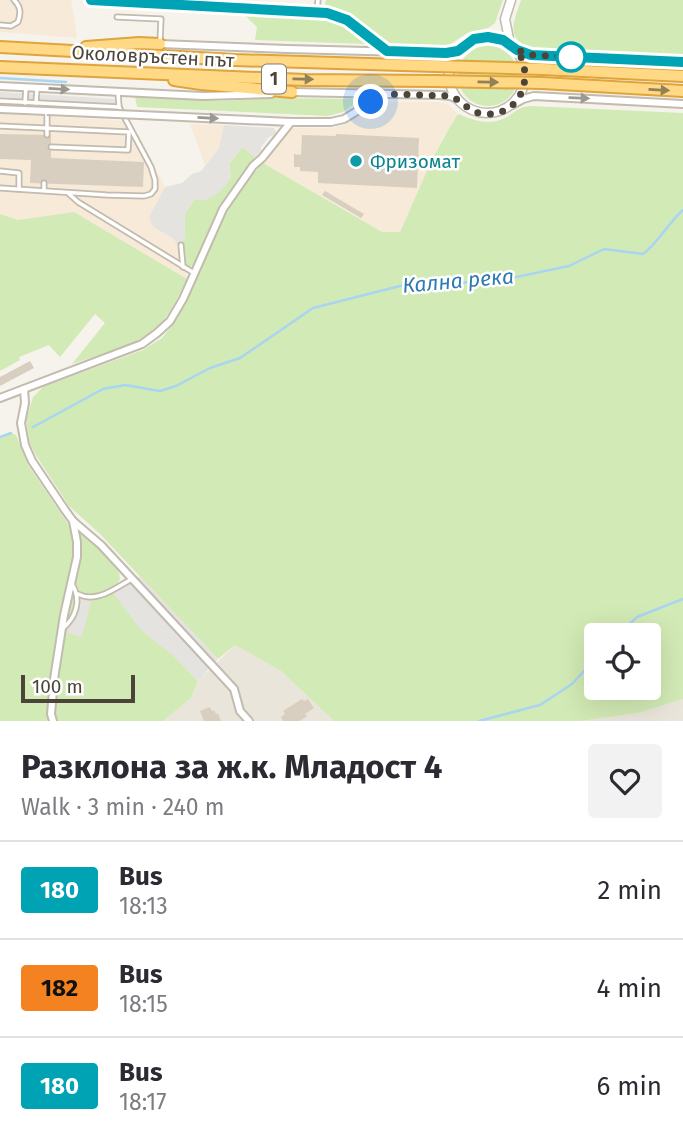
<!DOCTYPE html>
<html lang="en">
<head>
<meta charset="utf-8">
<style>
  :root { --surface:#fff; --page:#f2f2f3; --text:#2b2b33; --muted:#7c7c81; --line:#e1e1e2 }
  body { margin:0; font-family:"Fira Sans",sans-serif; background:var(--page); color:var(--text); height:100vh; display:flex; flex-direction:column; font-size:26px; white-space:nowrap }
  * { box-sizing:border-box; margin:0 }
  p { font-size:23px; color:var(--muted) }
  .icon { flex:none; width:38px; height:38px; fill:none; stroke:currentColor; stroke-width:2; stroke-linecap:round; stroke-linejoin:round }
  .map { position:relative; height:721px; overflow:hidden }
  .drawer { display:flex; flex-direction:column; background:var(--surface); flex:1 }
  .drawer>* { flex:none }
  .badge { padding:0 14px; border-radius:5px; font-size:24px; line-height:46px }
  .controls { position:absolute; left:584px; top:623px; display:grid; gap:14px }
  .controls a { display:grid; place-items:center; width:77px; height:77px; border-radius:7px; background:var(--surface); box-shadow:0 7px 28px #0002; font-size:35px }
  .scale { position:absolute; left:21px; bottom:18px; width:114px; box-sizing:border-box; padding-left:7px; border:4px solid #4b4439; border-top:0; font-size:19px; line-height:24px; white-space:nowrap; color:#4b4439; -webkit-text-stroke:5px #fff; paint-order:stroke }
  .you { position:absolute; width:35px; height:35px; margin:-18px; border:5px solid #fff; border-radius:50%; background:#1a73e8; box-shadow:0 0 0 10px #1a73e833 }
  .map>.badge { position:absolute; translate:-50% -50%; box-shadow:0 0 0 4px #fff }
  .round { display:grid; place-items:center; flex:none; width:74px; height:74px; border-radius:7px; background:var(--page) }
  .summary { display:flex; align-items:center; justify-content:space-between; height:119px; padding:0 21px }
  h1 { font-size:33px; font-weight:700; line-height:52px }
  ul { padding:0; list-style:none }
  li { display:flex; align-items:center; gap:21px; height:98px; padding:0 21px; border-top:2px solid var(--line) }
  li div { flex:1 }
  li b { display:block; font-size:26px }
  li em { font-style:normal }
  li .badge { min-width:77px; font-weight:700; text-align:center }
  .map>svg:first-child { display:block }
</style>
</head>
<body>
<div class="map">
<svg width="683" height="721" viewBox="0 0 683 721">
  <rect width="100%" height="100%" fill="#f6f3ec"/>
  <g fill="#eae5da">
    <polygon points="235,645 281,671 334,721 163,721 191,698 198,681"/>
    <polygon points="683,699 683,721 581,721 638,713"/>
  </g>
  <g fill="#f7ead8">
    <polygon points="0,0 71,0 77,38 0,32"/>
    <polygon points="383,102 439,102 447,104 458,114 443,137 400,232 382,232 263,163 291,128 333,128 343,125"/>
    <polygon points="0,114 127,121 140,137 165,187 149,217 153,227 174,239 177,245 183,244 187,279 74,212 18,220 0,214"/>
    <polygon points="190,124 224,125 219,148 205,165"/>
  </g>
  <g fill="#d2eab5" fill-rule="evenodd">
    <polygon points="326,0 503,0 495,23 488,28 467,33 449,45 392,45 382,41 358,19 340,9 325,5"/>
    <path d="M521,0H683V56L532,49C504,38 514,22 521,0Z"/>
    <polygon points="242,13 318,17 337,22 366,44 255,40 257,27"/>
    <circle cx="488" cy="76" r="30"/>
    <polygon points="135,97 220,101 274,98 361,99 343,112 328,116 137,107"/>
    <path d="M531,106L683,113V699L638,713L581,721H334L281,671L235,645L218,659L100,534L69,506L37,457L30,444L26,420L33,397L43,387L143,350L162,338L173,324L185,301L224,212L239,190L263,163L382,232H400C418,193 434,150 458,114C476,121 492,127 510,115C519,109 519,107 531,106ZM597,635H649V688H597Z"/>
    <polygon points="242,147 255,157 218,209 194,265 190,267 186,267 183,240 185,238 185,214 194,200 206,200 231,177 229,164"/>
    <path d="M74,212L187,279C180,292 174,306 165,318C145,346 104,353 72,364L105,323L95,314L60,357L49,345L19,357L20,360L0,371V214L18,220Z"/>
    <polygon points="11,433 16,435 28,465 70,527 93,542 119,572 120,579 113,593 198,681 191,698 163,721 0,721 0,437"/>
  </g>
  <g fill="#e5e3e0">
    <polygon points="0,92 115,99 113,119 0,112"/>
    <polygon points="224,125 274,128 276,132 274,135 269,137 261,147 261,151 255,157 242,147 229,164 231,177 226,185 217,194 206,200 194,200 185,214 185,238 183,240 183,244 177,245 174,239 153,227 149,217 165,187 182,183 192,174 201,171 219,148"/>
    <polygon points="140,576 218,659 198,681 172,655 140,629 113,593"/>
    <polygon points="76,597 91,601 82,637 67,633"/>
  </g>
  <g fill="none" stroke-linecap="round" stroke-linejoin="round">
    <g stroke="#a9d4f2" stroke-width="2.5">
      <polyline points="0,78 66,82"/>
      <path d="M33,427L103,389L125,385L160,391L176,386L210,368L240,358L313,308L404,285L497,281L569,266L604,249L643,254C659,242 668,223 683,210"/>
      <polyline points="0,437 11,433"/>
      <polyline points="618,635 637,617 683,599"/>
      <polyline points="479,721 540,705 572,684 597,657"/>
    </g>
  </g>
  <g fill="#d8cfc1">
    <polygon points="0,134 51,135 51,158 144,162 143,187 30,183 31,160 0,159"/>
    <polygon points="336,134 419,138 417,188 318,183 318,172 300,171 300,167 294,167 294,154 301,155 302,135 336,136"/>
    <polygon points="325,191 364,214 361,218 322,195"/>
    <polygon points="30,361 34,368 0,386 0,377"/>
    <polygon points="302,699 304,701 308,699 314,708 305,714 307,716 300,721 283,721 281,717 285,714 283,711"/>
    <polygon points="210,707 212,711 214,710 216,714 218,713 221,721 204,721 200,711"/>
  </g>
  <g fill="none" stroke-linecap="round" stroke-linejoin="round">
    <g stroke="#c2bbae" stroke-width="7">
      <g id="service">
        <polyline points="317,11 318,0"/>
        <polyline points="117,17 161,19 160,42"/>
        <path d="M0,25L11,26L18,22C21,13 21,7 14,0"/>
        <polyline points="0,101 119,107"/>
        <polyline points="25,103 26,87"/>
        <polyline points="36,103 37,88"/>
        <polyline points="0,126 129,132 128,150 51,147"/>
        <polyline points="47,135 47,111"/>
        <polyline points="0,171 19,173 19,189"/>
        <polyline points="0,188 107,195 144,196 151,194 155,189 155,180 151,167 119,107 118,92"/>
        <polyline points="44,190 44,183"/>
        <polyline points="69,194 78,202 194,273"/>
        <polyline points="181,245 183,267"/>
        <path d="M78,594C97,604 116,587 132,579"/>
        <path d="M62,629C76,618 82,600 72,584"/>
      </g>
    </g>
    <g stroke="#c2bbae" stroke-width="10">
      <g id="minor">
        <polyline points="92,0 327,13 347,20 387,52"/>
        <polyline points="160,44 287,49 446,53 458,51"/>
        <polyline points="517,50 531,55 683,62"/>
        <polyline points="0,86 203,96 271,94"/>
        <polyline points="292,92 440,95 450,96 457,99"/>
        <polyline points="512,105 523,99 534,96 683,104"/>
        <polyline points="0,109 47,111"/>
        <polyline points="140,115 291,122 331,122 344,119 383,95"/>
        <polyline points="24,389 25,403 21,423 25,445 32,461 65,510 73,521 101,545 234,689 240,711 249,721"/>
        <polyline points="0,398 142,344 157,333 170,321 183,299 223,209 253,166 262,158 291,122"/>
        <polyline points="53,721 51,714 54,679 64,615 77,557 77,542 73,521"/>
      </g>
    </g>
    <g stroke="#c2bbae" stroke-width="11">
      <g id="tertiary">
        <circle cx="487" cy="75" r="38"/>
        <polyline points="510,44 505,19 511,0"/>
      </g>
    </g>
    <g stroke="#e0a43c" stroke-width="14">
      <g id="trunk">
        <polyline points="0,47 235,60 435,66"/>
        <polyline points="86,47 139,43 160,44"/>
        <polyline points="0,67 305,80 435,81"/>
        <polyline points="542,69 683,76"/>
        <polyline points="174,80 201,84 292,92"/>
        <polyline points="542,83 683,91"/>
      </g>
    </g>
    <use href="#service" stroke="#fff" stroke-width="3.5"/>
    <use href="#minor" stroke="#fff" stroke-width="6"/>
    <use href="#tertiary" stroke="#fff" stroke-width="8"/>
    <use href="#trunk" stroke="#ffd985" stroke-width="10"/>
    <g stroke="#c2bbae" stroke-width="10" stroke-linecap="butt">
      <polyline id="minor-bridge" points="47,111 140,115"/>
    </g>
    <g stroke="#e0a43c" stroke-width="14" stroke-linecap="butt">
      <g id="trunk-bridge">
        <polyline points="435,66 542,69"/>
        <polyline points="435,81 542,83"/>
      </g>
    </g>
    <use href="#minor-bridge" stroke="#fff" stroke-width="6"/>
    <use href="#trunk-bridge" stroke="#ffd985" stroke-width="10"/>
  </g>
  <defs><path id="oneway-solid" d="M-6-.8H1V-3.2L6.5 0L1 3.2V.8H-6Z" transform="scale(1.75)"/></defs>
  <g fill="#938057">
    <use href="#oneway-solid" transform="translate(303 79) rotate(1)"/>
    <use href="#oneway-solid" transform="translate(488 82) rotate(1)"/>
    <use href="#oneway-solid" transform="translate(659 90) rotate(3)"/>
  </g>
  <g fill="#9c9892">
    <use href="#oneway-solid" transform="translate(59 89) rotate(3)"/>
    <use href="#oneway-solid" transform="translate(579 98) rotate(2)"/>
    <use href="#oneway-solid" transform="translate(208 118) rotate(3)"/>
  </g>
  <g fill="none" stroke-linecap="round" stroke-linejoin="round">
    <g stroke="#fff" stroke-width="16">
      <polyline id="line" points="91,0 327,13 347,20 387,51 446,53 458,51 474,39 488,37 503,40 517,50 531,55 683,62"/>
    </g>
    <use href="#line" stroke="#00a3b4" stroke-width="10"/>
    <path stroke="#4b4439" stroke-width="7" stroke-dasharray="0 12.6" d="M371,102L388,94L450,96C461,100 467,110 479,113C517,121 537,80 517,50L531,55L574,57H571"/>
  </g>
  <circle fill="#fff" stroke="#00a3b4" stroke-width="3.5" cx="571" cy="57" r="14"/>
  <circle fill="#0f9aa8" stroke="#fff" stroke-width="2.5" cx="356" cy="161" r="7"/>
  <g text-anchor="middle" stroke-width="5" stroke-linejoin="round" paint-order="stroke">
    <rect fill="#fff" stroke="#817c74" stroke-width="2" x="262" y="64.5" width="24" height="29" rx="5"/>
    <g font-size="18" font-weight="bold" fill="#4b4439">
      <text x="274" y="85">1</text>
    </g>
    <g font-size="19" fill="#4b4439" stroke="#fff">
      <text transform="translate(153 56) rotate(3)" y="7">Околовръстен път</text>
    </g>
    <g font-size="19" fill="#0d838f" stroke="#fff" text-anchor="start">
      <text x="370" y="168">Фризомат</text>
    </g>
    <g font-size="21" font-style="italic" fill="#2e7ab2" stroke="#fff">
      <text transform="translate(458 281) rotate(-5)" y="7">Кална река</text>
    </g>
  </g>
</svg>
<div class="controls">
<a><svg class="icon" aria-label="locate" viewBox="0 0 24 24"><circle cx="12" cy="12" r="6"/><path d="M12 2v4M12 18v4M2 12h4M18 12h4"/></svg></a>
</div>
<div class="scale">100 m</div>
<div class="you" style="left:371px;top:102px"></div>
</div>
<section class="drawer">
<div class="summary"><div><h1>Разклона за ж.к. Младост 4</h1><p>Walk · 3 min · 240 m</p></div><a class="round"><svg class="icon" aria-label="heart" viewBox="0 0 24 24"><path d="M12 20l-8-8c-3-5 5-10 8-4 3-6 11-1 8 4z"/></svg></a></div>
<ul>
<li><span class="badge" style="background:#00a3b4;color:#fff">180</span><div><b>Bus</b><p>18:13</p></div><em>2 min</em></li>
<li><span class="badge" style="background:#f58220;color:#111">182</span><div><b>Bus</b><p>18:15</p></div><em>4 min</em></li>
<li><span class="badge" style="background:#00a3b4;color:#fff">180</span><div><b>Bus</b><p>18:17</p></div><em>6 min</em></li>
</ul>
</section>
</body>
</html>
